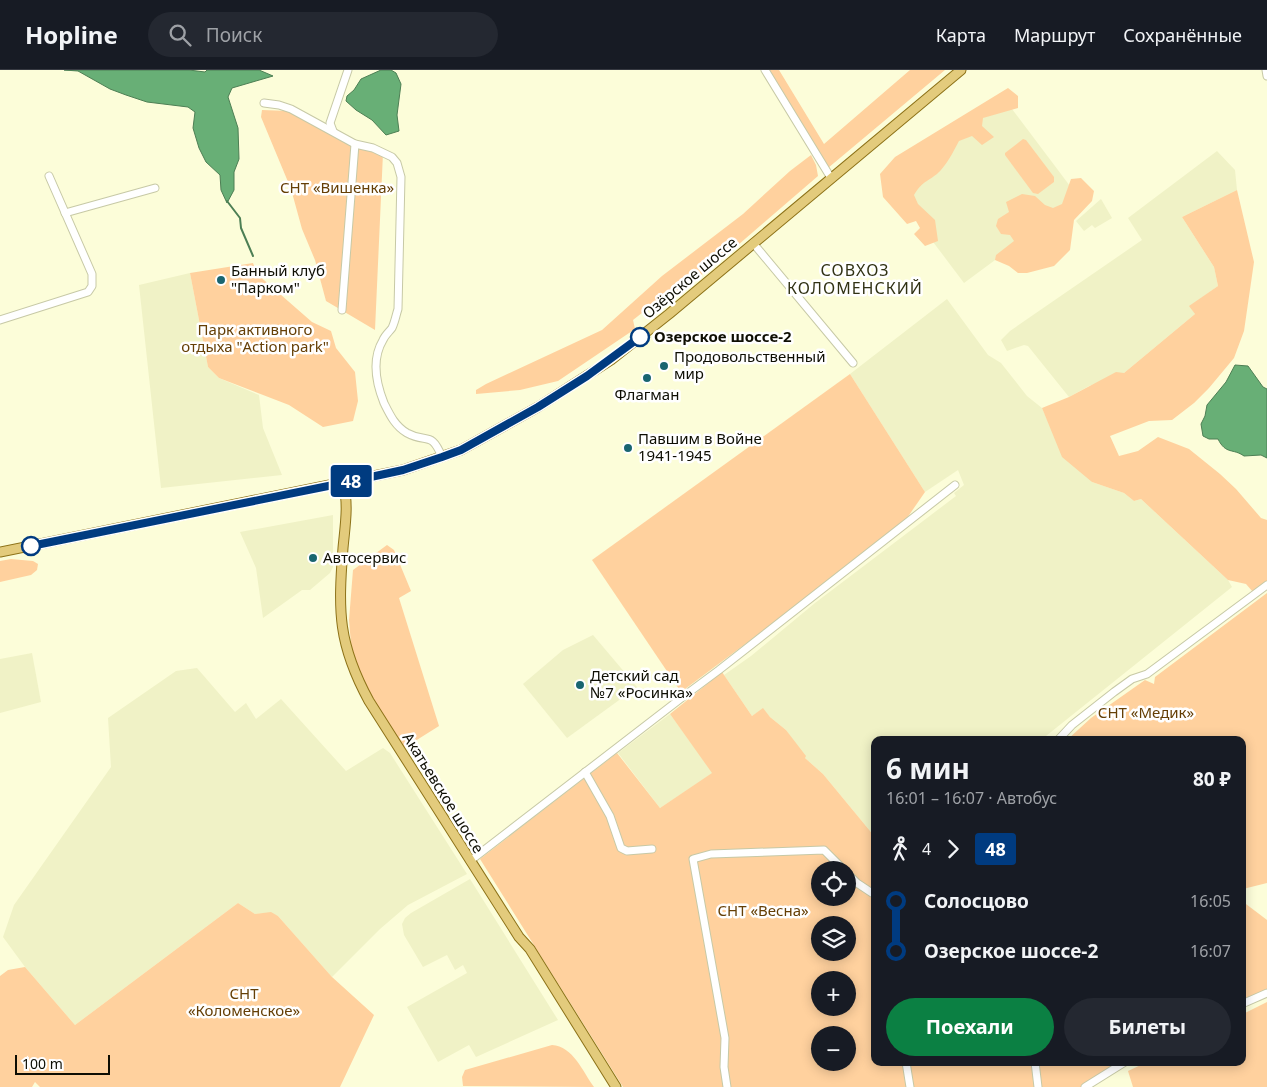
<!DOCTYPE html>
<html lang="ru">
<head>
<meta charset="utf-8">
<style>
  :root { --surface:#171b24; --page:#242831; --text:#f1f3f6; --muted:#9ea1a6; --line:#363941; --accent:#0b8043 }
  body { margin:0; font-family:"Noto Sans",sans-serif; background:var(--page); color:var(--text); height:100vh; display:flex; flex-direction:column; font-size:19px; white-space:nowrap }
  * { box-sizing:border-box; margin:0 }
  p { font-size:16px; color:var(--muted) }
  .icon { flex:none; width:28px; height:28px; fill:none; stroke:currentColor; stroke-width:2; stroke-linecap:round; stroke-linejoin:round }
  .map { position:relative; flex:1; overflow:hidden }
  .side { position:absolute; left:871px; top:666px; width:375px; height:330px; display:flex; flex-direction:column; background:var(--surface); border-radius:10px; box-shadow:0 2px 12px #0003 }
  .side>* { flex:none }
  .badge { padding:0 10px; border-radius:4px; font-size:18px; line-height:32px }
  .controls { position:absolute; left:811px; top:791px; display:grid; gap:10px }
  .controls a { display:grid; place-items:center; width:45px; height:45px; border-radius:50%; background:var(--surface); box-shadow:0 2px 12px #0003; font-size:25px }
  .scale { position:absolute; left:15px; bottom:12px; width:95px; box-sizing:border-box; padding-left:5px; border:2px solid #0e0e03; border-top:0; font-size:14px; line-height:18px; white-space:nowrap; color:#0e0e03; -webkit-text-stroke:4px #fff; paint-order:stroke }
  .map>.badge { position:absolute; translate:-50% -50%; box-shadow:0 0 0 2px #fff }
  .legs { display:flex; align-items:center; gap:8px; height:55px; padding:0 15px; font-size:16px }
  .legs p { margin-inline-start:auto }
  .headline { display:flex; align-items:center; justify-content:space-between; height:85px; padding:0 15px }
  h1 { font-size:28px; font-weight:700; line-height:38px }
  .action { display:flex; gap:10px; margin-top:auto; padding:10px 15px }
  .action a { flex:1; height:58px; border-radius:30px; background:var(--accent); color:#fff; font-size:20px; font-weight:700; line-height:58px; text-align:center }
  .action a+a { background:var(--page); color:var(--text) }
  ul { padding:0 15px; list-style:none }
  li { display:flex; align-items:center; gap:18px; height:50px; font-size:19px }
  li i { display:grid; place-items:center; width:8px; height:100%; margin:0 6px; background:currentColor }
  li i::after { content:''; width:12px; height:12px; margin:-6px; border:4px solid; border-radius:50%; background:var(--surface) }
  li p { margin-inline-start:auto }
  li:first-child i { background:linear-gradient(#0000 50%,currentColor 0) }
  li:last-child i { background:linear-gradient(currentColor 50%,#0000 0) }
  header { display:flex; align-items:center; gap:30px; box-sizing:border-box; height:70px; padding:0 25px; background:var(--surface); border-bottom:1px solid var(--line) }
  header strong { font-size:24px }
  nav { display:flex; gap:28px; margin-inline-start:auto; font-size:18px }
  .search { width:350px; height:45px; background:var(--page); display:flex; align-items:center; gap:12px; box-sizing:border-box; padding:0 18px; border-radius:28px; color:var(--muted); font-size:19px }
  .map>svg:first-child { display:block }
</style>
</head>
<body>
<header>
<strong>Hopline</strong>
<div class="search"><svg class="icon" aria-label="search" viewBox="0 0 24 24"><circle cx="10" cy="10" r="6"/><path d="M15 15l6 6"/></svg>Поиск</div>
<nav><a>Карта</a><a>Маршрут</a><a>Сохранённые</a></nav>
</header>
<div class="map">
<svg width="1267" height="1017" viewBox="0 0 1267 1017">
  <rect width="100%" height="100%" fill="#fcfdd9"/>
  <g fill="#f0f2c6">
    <polygon points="1006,31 1079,128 964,213 891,116"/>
    <polygon points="1217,81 1235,100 1237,120 1182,147 1214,197 1218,216 1190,236 1195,244 1124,303 1089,316 1069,327 1028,276 1024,275 1007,281 1001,270 1010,261 1142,170 1128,148"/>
    <polygon points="1101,129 1112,148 1095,158 1092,155 1084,161 1076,151"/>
    <polygon points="190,203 208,297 219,308 259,325 263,358 282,405 161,418 139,215"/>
    <polygon points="947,229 988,285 1001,293 1027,326 1042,338 1051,358 1092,412 1124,423 1134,431 1141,429 1228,510 1232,517 1041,670 875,670 875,767 823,704 805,688 786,660 770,647 763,639 752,646 724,605 751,586 815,533 956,426 954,423 964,415 958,400 925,422 850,304"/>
    <polygon points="333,445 333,497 330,503 310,520 302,520 263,548 256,498 240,462"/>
    <polygon points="593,565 637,617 567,668 523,614 563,580"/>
    <polygon points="32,583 41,632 0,643 0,589"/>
    <polygon points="197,598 235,642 246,633 256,649 281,629 346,701 383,678 390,683 467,804 408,835 380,859 332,907 278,846 271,843 255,844 238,833 75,955 25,897 3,867 14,835 111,697 108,648 176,601"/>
    <polygon points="670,644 713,703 660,738 618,683"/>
    <polygon points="470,809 558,950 476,987 469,975 438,992 407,937 467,903 463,895 455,900 447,885 423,897 404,865 402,854 405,848 411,843"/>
  </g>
  <g fill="#ffd19e" fill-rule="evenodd">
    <polygon points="768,0 779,0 824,74 910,0 945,0 828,98"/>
    <path d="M1008,18L1018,26V38L983,48L982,56L994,67L982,75L972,66L959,71C953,82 947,95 937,104C925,113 922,112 914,125L918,134L935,150L938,171L925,176L914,164L920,158L916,151L907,154L883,127L880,104L895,87Z"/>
    <polygon points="262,40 289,41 325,60 383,83 375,260 326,231 315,190 302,159 291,119 261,47"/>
    <polygon points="1023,69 1026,70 1054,107 1054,112 1038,124 1033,123 1005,85 1005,83"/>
    <polygon points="811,85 816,95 818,106 723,188 662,236 652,235 633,250 635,259 558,311 520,320 476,324 476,320 486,314 602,260 662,206 743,144 790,101"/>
    <polygon points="1081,108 1094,121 1092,131 1074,150 1070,180 1054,196 1027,203 1018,203 1009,196 995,190 996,185 1014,171 1010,165 1001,164 996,156 998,149 1009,142 1006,132 1022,124 1035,126 1045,135 1053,138 1062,134 1071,109"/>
    <polygon points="1237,120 1254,192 1244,261 1234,288 1209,318 1194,333 1172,350 1149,351 1110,366 1119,386 1138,381 1158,367 1189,379 1220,404 1236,419 1261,448 1267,450 1267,511 1253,522 1246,514 1228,510 1141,429 1134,431 1124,423 1092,412 1062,387 1042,338 1069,327 1116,302 1124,303 1195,244 1189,236 1218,216 1214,197 1182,147"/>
    <polygon points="253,193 257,204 312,252 331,261 336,278 355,302 358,331 353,351 323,357 289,335 219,308 208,297 190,203"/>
    <polygon points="850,304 925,422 905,451 819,519 681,622 592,490"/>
    <polygon points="387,475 394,480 411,521 399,528 439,656 404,678 369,622 352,586 349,550 353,500"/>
    <polygon points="11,489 33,491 38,494 37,500 31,505 0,512 0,491"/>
    <polygon points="1267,523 1267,813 1243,819 1242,670 1067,670 1091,648 1145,610 1154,614 1155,607"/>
    <path d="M722,602L752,646L763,638L770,647L786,660L806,686L805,688L823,704L875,767V992L1125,993L1085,1017H623L480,789L617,683L660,738L712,703L670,644ZM820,800H848V828H820ZM820,855H848V882H820ZM820,910H848V938H820ZM820,965H848V992H820Z"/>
    <polygon points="1242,831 1267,850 1267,923 1242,934"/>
    <polygon points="238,833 255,844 271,842 278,846 332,907 374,945 340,1017 40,1017 35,1012 32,1017 0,1017 0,906 8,900 25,897 75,955"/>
    <polygon points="1267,932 1267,1017 1133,1017 1128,1001 1145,993 1242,992 1243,944"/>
    <path d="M552,975C573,976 583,1002 594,1017L463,1016L462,1007L465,1000Z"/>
  </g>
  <g fill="#68af76" stroke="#4d7f54">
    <polygon points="64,0 189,0 205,2 207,0 259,0 273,6 232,18 228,27 238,58 239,89 234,102 234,120 227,133 221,120 220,105 206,92 199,78 193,58 195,42 188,37 147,32 126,25 110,19 78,1"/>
    <polygon points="381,0 391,0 396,3 401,14 397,45 399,61 386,65 372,50 356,40 346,31 347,26 354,20 361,9"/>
    <path d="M1235,295L1248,296L1263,317L1267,319V388L1261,385L1244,386C1233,378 1226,385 1218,369H1209L1203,366L1201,354L1205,346L1207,335L1226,312Z"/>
  </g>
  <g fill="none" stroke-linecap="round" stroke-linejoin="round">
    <polyline stroke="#4d7f54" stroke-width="2" points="227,131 240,148 241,158 253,186"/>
    <g stroke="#c7c9a6" stroke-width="9">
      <g id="minor">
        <polyline points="765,0 831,108"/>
        <polyline points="1266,0 1267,6"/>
        <path d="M264,33L279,35L291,39L355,74L373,78L392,87L397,93L401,107L398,239C396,245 395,252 392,258C389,262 385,265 383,270C371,290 376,313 384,333C390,345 395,356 407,363C427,374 431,360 442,387"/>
        <polyline points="333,61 330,53 348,0"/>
        <polyline points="65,143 155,118"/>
        <polyline points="753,173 853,293"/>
        <polyline points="342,240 355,74"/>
        <polyline points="0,250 88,222 92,216 92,204 49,106"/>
        <polyline points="1058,670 1072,655 1114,622 1132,609 1147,604 1267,515"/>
        <polyline points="585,702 610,746 621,778 627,781 652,779"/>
        <polyline points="470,791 684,626 719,600 955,415"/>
        <polyline points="848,804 857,813 872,823 875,822"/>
        <polyline points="1242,934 1267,923"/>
        <polyline points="906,992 910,1017"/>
        <polyline points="1035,992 1038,1017"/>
        <polyline points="727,1017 724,997 725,968 693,789 711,784 824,780 844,800"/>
        <polyline points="1085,1017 1125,992"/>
      </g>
    </g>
    <g stroke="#8d7218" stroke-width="11">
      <g id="major">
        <path d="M343,413C349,434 345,456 343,478C338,542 338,574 369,631L519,867L530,879L616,1017"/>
        <polyline points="0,482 403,400 461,380 538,337 611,290 669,244 961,0"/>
      </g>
    </g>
    <use href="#minor" stroke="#fff" stroke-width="7"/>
    <use href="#major" stroke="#e3cb7c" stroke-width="9"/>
  </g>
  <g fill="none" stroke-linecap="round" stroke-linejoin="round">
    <g stroke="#fff" stroke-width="11">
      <polyline id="line-1" points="31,476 343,413 403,400 442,387 461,380 538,337 587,306 640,267"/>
    </g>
    <use href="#line-1" stroke="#003b80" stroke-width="8"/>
  </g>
  <g fill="#196570" stroke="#fff" stroke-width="2">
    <circle cx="221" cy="210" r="5"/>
    <circle cx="664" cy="296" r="5"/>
    <circle cx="647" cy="308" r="5"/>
    <circle cx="628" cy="378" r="5"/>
    <circle cx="313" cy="488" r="5"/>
    <circle cx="580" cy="615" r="5"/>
  </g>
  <g fill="#fff" stroke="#003b80" stroke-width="2.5">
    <circle cx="640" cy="267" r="9"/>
    <circle cx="31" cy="476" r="9"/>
  </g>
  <g text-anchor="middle" stroke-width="5" stroke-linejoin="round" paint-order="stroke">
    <g font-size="15" fill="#653f06" stroke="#fff">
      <text x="337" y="123">СНТ «Вишенка»</text>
      <text x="255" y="265">Парк активного<tspan x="255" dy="17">отдыха "Action park"</tspan></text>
      <text x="1146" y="648">СНТ «Медик»</text>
      <text x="763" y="846">СНТ «Весна»</text>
      <text x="244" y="929">СНТ<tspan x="244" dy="17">«Коломенское»</tspan></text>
    </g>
    <g font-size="15" fill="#0e0e03" stroke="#fff" text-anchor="start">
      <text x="231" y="206">Банный клуб<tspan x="231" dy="17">"Парком"</tspan></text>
      <text x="674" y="292">Продовольственный<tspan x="674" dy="17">мир</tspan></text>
      <text x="647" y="330" text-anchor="middle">Флагман</text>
      <text x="638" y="374">Павшим в Войне<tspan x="638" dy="17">1941-1945</tspan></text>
      <text x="323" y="493">Автосервис</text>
      <text x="590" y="611">Детский сад<tspan x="590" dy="17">№7 «Росинка»</tspan></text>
    </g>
    <g font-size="15" fill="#0e0e03" stroke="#fff">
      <text transform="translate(690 208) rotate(-40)" y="5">Озёрское шоссе</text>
      <text transform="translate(443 723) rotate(58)" y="5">Акатьевское шоссе</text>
    </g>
    <g font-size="15" font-weight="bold" fill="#0e0e03" stroke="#fff" text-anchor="start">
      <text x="654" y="272">Озерское шоссе-2</text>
    </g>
    <g font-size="16" letter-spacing="1" fill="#313214" stroke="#fff">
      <text x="855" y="206">СОВХОЗ<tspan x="855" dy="18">КОЛОМЕНСКИЙ</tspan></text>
    </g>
  </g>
</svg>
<div class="controls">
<a><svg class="icon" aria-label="locate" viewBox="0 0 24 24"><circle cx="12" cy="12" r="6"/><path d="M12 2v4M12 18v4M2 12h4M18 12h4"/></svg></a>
<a><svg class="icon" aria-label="layers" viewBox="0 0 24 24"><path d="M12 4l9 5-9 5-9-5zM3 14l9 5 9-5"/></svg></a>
<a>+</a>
<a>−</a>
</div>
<div class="scale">100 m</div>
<b class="badge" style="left:351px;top:411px;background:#003b80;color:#fff">48</b>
<section class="side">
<div class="headline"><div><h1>6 мин</h1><p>16:01 – 16:07 · Автобус</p></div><b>80 ₽</b></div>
<div class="legs"><svg class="icon" aria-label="walk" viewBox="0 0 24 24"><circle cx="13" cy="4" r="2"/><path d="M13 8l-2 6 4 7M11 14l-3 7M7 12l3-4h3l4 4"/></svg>4<svg class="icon" aria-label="forward" viewBox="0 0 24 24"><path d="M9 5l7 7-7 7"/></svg><b class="badge" style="background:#003b80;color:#fff">48</b></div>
<ul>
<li><i style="color:#003b80"></i><b>Солосцово</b><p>16:05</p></li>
<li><i style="color:#003b80"></i><b>Озерское шоссе-2</b><p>16:07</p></li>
</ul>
<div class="action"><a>Поехали</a><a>Билеты</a></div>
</section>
</div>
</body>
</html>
